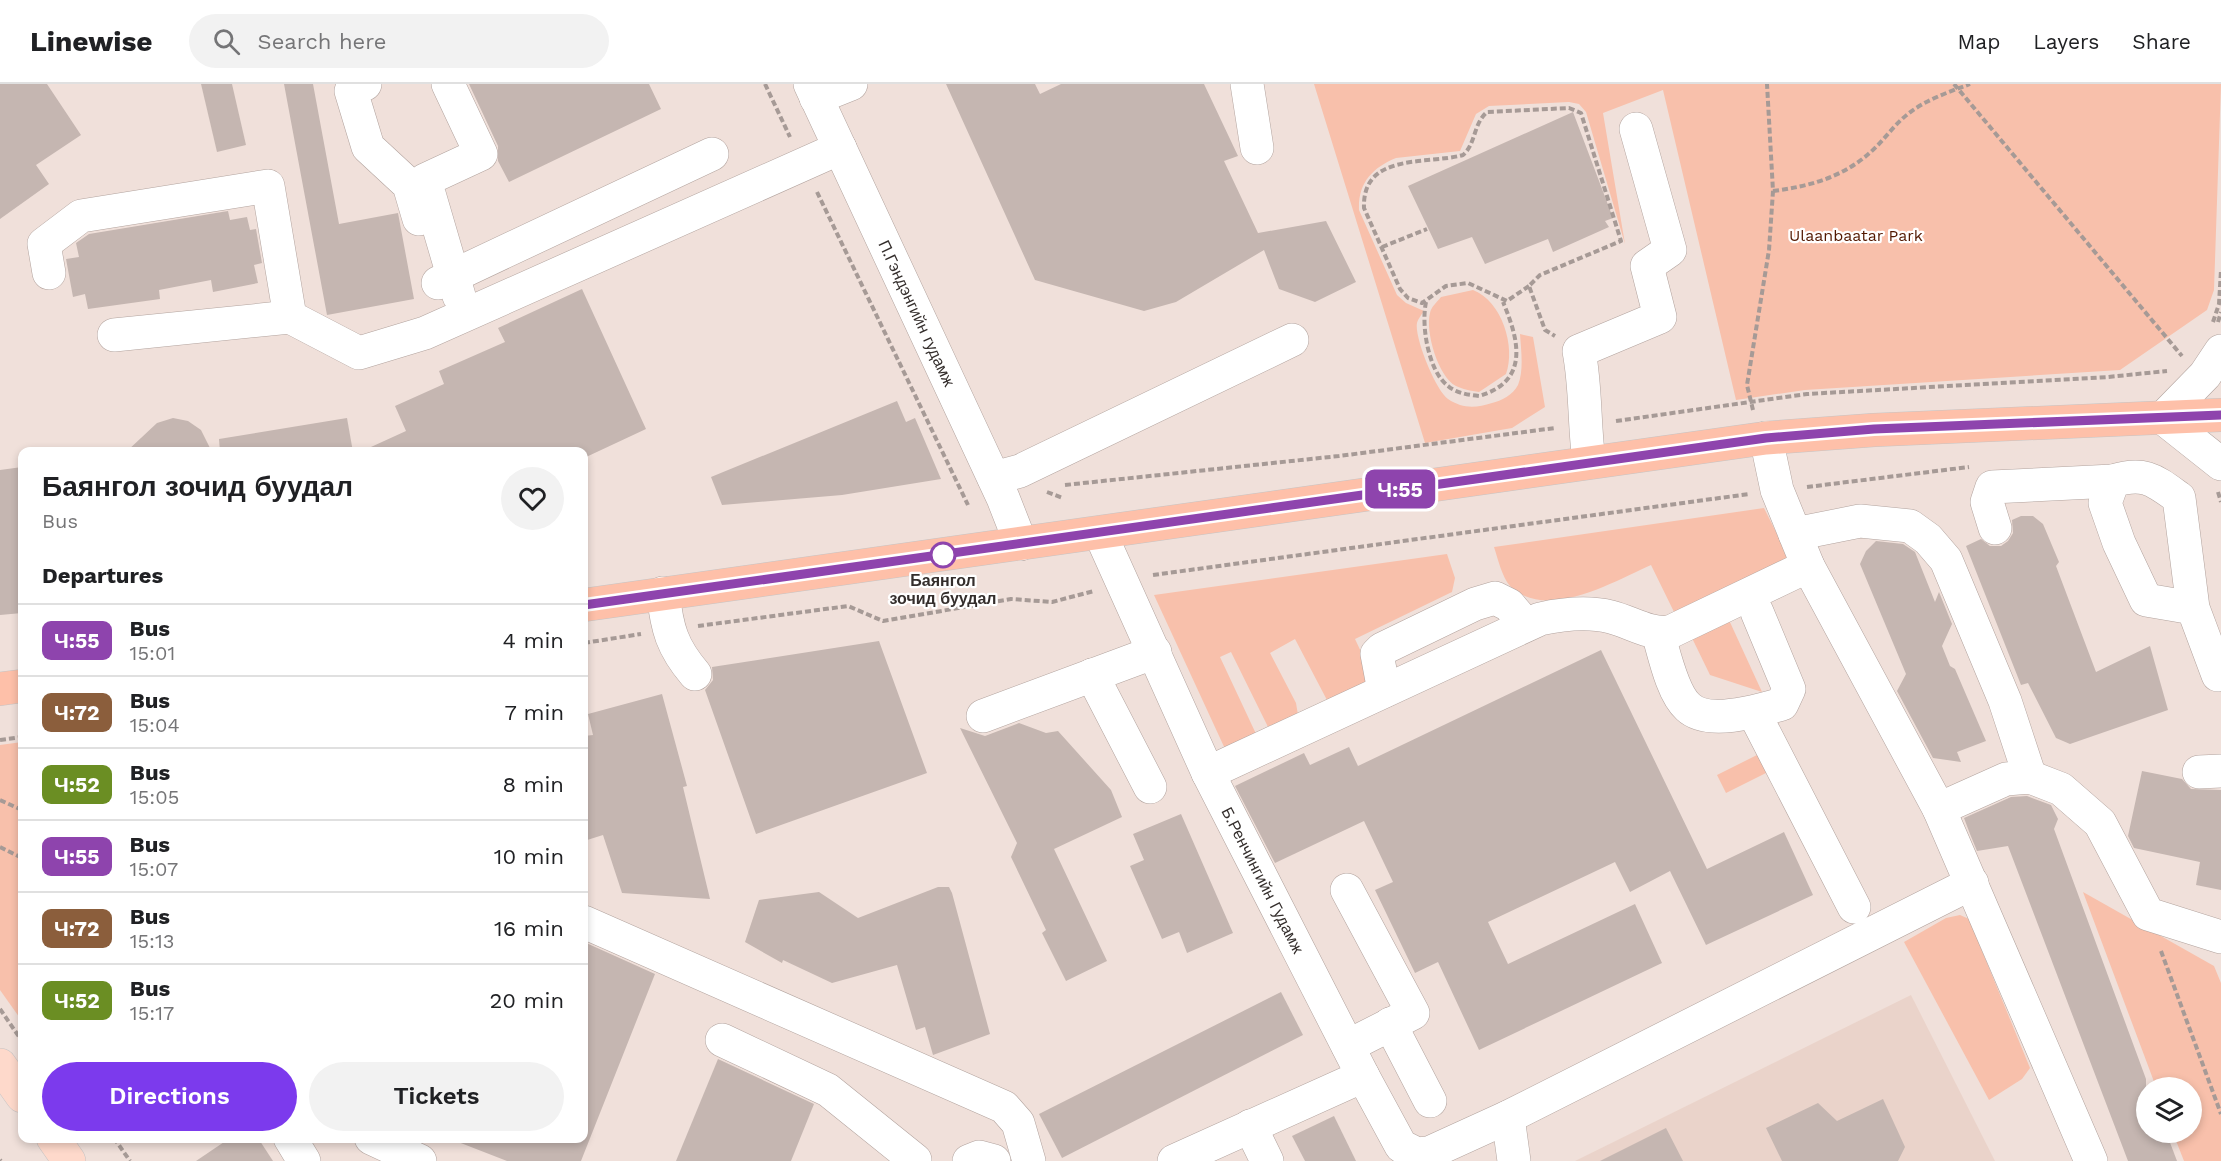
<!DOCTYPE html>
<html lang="en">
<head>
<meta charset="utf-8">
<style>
  :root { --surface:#fff; --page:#f2f2f2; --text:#202124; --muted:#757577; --line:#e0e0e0; --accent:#7c3aed }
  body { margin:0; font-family:"Work Sans",sans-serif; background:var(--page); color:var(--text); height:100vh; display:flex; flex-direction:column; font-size:22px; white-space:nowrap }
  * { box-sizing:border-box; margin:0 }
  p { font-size:20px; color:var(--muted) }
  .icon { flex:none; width:33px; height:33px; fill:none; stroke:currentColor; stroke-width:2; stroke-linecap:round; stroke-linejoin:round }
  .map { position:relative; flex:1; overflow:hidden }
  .panel { position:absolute; left:18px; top:363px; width:570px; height:696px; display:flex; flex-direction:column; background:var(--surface); border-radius:12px; box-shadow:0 3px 9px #0003 }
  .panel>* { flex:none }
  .badge { padding:0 12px; border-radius:9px; font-size:21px; line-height:39px }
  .tools { position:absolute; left:2136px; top:993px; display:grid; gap:12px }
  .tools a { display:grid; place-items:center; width:66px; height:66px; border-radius:50%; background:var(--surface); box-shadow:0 3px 9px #0003; font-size:30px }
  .map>.badge { position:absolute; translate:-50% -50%; box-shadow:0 0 0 3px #fff }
  h2 { padding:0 24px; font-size:22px; line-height:54px }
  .round { display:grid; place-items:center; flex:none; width:63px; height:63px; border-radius:32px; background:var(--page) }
  .headline { display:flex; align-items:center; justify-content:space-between; height:102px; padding:0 24px }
  h1 { font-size:28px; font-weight:600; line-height:45px }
  .primary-button { display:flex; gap:12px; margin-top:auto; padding:12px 24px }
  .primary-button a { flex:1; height:69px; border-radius:36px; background:var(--accent); color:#fff; font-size:24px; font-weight:600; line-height:69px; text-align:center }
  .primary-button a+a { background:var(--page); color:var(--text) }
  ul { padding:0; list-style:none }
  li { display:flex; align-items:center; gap:18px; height:72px; padding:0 24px; border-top:2px solid var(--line) }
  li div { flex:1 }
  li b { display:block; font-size:22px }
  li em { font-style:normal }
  li .badge { min-width:66px; font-weight:700; text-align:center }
  header { display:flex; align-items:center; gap:36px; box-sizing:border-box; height:84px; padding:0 30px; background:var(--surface); border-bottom:2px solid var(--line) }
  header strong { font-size:28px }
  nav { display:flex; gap:33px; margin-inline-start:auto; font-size:21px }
  .search { width:420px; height:54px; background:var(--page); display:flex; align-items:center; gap:15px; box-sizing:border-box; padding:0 21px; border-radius:33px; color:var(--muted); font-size:22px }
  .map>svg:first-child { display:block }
</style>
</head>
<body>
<header>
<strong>Linewise</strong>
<div class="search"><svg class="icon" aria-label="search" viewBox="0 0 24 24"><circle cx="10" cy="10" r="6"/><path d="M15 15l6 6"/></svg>Search here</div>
<nav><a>Map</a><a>Layers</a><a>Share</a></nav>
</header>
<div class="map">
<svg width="2221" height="1077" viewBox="0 0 2221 1077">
  <rect width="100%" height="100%" fill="#f0e0da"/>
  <polygon fill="#ead3ca" points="1911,911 1995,1077 1575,1077"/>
  <g fill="#f8c0ab">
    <path d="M1314,0H2221L2214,206L2207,226L2120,286L1805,306L1736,316L1663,6L1603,29L1625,160L1586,28L1579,20L1569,18L1489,22L1476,30L1460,67L1396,74C1372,84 1358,99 1359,126L1397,211L1406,219L1424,227C1422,230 1418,235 1417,239C1414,253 1436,307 1448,315C1463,325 1476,324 1492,319C1501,317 1513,311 1518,301C1524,286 1521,266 1520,250L1533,253L1545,323L1512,344L1425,359Z"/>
    <path d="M1473,206C1502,217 1516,263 1506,290L1479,308C1471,307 1462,305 1456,302C1438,293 1425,247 1430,229C1431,223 1437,218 1441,213Z"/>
    <path d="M1764,424L1788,472L1777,483L1676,532L1651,481C1615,497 1546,538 1510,502C1502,493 1498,475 1494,463Z"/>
    <polygon points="1447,470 1455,494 1452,508 1355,555 1371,589 1371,598 1328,618 1295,555 1270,569 1296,619 1298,631 1269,645 1231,568 1220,573 1257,652 1226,667 1154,511"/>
    <polygon points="1729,536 1762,608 1710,591 1692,554"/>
    <polygon points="22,658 22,937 0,906 0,661"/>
    <polygon points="1767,666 1776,684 1726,709 1717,691"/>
    <polygon points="2083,808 2214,882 2221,899 2221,1077 2184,1077 2173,1049 2192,1048 2192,1004 2156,1003"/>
    <polygon points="1960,831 1969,835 2030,984 2022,995 1989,1016 1904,858 1946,834"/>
  </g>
  <g fill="#c5b6b1">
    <polygon points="0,0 47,0 81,51 36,81 49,100 0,135"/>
    <polygon points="201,0 232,0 246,61 217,68"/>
    <polygon points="284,0 313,0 339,140 398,129 414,215 327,231"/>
    <polygon points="469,0 649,0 661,25 509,98 498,77 498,62"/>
    <polygon points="946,0 1035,0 1040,10 1061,0 1204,0 1238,72 1224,77 1258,149 1326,137 1356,198 1315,218 1279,205 1264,166 1176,218 1144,227 1035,196"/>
    <polygon points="1573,28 1613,134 1605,137 1609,143 1553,168 1548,155 1485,180 1472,153 1438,165 1408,102"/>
    <polygon points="228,127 230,136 247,133 250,146 256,145 262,179 254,181 258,199 213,208 211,196 159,206 160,215 88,225 85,210 73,213 66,175 79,173 76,159 89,150"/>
    <polygon points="582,205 646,345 584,374 584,368 360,368 406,347 395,322 444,300 439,287 505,258 498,244"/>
    <polygon points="897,317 906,338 915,334 941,395 842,411 722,421 711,393"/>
    <polygon points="173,334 188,337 201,346 212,368 126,368 157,339"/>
    <polygon points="347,334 353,368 220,368 219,355"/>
    <polygon points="22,383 22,529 0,531 0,386"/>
    <polygon points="2021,432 2033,432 2043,440 2059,478 2056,482 2096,588 2150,562 2168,626 2070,660 2056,654 2028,599 2021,601 1966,462 1981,455 1990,462 2001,462 2008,457 2013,449 2012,436"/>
    <polygon points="1876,457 1903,460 1915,468 1935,518 1939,508 1952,540 1942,562 1950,582 1955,585 1986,657 1957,668 1961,678 1933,674 1897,607 1906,590 1860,480 1866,467"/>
    <polygon points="879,557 927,689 756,750 705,606 713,596 712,583"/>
    <polygon points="1601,566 1707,785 1784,748 1813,811 1706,861 1670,787 1630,808 1615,778 1488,838 1508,880 1635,820 1662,879 1479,966 1438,878 1415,889 1375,806 1393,798 1364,737 1275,779 1235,702 1304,669 1310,681 1349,663 1358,682"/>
    <polygon points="662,610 687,702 683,703 710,815 622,809 603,751 584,757 584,652 593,651 588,630"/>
    <polygon points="1019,639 1046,649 1058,647 1111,706 1122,733 1054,765 1107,877 1066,897 1042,849 1046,846 1011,773 1017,759 960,644 985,652"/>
    <polygon points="2142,687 2182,695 2191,705 2221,706 2221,806 2196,801 2200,778 2134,764 2128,752"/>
    <polygon points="2027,712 2051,721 2058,735 2054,745 2146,995 2146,1048 2166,1048 2177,1077 2128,1077 2008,762 1977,767 1970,750 1964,734 2011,713"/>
    <polygon points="1181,730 1233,849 1187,869 1179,848 1162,855 1130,782 1144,776 1133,750"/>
    <polygon points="938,803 949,803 952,809 990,950 933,971 925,943 916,946 897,881 832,899 783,876 782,879 745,858 759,816 819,808 858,834"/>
    <polygon points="584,858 655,890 581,1077 507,1077 453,1056 584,1054"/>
    <polygon points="1281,908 1303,951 1062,1074 1039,1030"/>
    <polygon points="718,975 814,1020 791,1077 676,1077"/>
    <polygon points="1883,1015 1905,1063 1898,1077 1782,1077 1766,1044 1818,1019 1837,1037"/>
    <polygon points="1334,1032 1356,1077 1305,1077 1292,1052"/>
    <polygon points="1666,1044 1683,1077 1600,1077"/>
    <polygon points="230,1054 258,1054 273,1077 196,1077"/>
  </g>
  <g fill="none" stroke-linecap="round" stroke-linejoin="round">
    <g stroke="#b2a39e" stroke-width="34">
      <g id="minor">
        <polyline points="365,0 351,7 368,63 409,101 419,135"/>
        <polyline points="448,0 481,70 425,96 459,212"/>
        <polyline points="810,0 1003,414 1021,460"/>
        <polyline points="1247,0 1257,64"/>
        <polyline points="816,14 851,0"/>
        <polyline points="49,189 44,160 81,132 268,102 290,233"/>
        <polyline points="438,199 712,70"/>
        <polyline points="114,251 290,233 359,269 425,249 840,64"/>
        <polyline points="2221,267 2205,291 2163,334 2221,380"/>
        <polyline points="1766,354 1777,406 1808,482 1939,725 2091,1077"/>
        <path d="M1589,378C1584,341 1586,303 1579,267L1660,233L1647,182L1670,166L1636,45"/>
        <polyline points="994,394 1020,387 1292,256"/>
        <polyline points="1995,444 1987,418 1992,403 2113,397"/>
        <polyline points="1100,449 1208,689 1363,992 1174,1077"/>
        <polyline points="1795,450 1860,437 1910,442 1928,455 1946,476 2005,617 2030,693"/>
        <path d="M663,509C667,545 672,563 695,590"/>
        <path d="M2193,524L2146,516L2119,459L2105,419L2113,397C2144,387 2154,396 2179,414L2193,524L2218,591L2221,590"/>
        <path d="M1658,549C1664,569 1672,609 1688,623C1708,642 1758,627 1782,620L1789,605L1757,528"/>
        <polyline points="1092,591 1150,703"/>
        <polyline points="1384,607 1377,570 1382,565 1475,520 1495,514 1509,521 1526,541"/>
        <polyline points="1754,629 1854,823"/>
        <polyline points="983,632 1155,568"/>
        <polyline points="2199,688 2221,687"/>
        <path d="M1208,689L1540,535C1563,530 1587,527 1611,533C1631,538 1649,551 1670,548L1808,482"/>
        <polyline points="1939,725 2006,695 2030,693 2061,705 2100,739 2148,830 2221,853"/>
        <polyline points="1347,806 1413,929 1348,962"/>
        <polyline points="584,838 1004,1023 1018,1039 1029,1077"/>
        <polyline points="1390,940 1430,1017"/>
        <polyline points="722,956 828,1006 915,1076"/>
        <polyline points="1363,992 1401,1062 1417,1070 1429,1069 1508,1033 1972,799"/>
        <polyline points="1508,1033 1514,1077"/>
        <polyline points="1250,1042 1267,1077"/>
        <polyline points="290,1054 304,1077"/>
        <polyline points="371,1054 420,1077"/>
        <polyline points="969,1077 979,1073 994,1077"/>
      </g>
    </g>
    <g stroke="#c6c4c4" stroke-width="34">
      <g id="major">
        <polyline points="0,981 22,1012"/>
        <polyline points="53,1054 69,1077"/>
      </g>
    </g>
    <g stroke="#c6c4c4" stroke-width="34">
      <g id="highway">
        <polyline points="584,521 1766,354 1874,346 2221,331"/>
        <polyline points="0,605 22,602"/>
      </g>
    </g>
    <g stroke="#a69a96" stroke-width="4" stroke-dasharray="6 3" stroke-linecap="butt">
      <polyline points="765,0 790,53"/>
      <polyline points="1954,0 2182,272"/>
      <path d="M1773,107C1812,102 1847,92 1876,63C1887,52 1896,39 1908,30C1925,16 1949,8 1970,0"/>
      <polyline points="817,108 968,421"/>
      <polyline points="1382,163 1427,145"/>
      <path d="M1529,202L1507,217L1468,199L1446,202L1422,219L1408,214L1400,205L1364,124C1362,68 1427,81 1463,71C1476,60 1473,40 1487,28L1569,24L1581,29L1621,157L1540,191L1529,202L1545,246L1555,252"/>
      <path d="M1426,218C1421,241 1428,287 1448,302C1456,309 1469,311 1479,312C1530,297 1519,256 1503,218"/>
      <polyline points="2213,238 2219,220 2221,186"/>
      <polyline points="2218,238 2221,228"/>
      <polyline points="1753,326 1747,301 1769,166 1773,107 1767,0"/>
      <polyline points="1616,337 1807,310 2108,293 2167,287"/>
      <polyline points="1065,401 1339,372 1555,344"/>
      <polyline points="1807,403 1969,383"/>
      <polyline points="1047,408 1063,414"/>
      <polyline points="2218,408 2221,418"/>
      <polyline points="1153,491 1749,410"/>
      <polyline points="698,542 848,522 883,537 1011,515 1052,518 1094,507"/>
      <polyline points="584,559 641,550"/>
      <polyline points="0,656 22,653"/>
      <polyline points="0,716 22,726"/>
      <polyline points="0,763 22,774"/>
      <polyline points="2161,867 2221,1030"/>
      <polyline points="0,925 22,957"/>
      <polyline points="114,1054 130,1077"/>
      <polyline points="0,1076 1,1077"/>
    </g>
    <use href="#minor" stroke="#fff" stroke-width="33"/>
    <use href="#major" stroke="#fed9cb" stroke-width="33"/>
    <use href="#highway" stroke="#fec0a9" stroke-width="33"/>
  </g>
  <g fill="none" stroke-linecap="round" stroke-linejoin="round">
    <g stroke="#fff" stroke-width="14">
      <polyline id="line" points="584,521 1766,354 1874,345 2221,331"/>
    </g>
    <use href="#line" stroke="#8e44ad" stroke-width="9"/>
  </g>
  <circle fill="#fff" stroke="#8e44ad" stroke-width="3" cx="943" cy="471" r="12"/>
  <g text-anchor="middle" stroke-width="4.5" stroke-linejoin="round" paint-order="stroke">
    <g font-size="16" fill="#521800" stroke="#fff">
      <text x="1856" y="157">Ulaanbaatar Park</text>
    </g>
    <g font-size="16" fill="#342e2c" stroke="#fff">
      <text transform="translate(917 229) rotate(65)" y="6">П.Гэндэнгийн гудамж</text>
      <text transform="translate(1263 796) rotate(63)" y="6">Б.Ренчингийн Гудамж</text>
    </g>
    <g font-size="16" font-weight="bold" fill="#342e2c" stroke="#fff">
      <text x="943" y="502">Баянгол<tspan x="943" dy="18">зочид буудал</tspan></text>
    </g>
  </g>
</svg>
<div class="tools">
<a><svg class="icon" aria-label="layers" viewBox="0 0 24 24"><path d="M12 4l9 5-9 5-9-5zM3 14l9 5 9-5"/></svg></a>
</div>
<b class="badge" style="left:1400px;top:405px;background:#8e44ad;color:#fff">Ч:55</b>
<section class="panel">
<div class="headline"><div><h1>Баянгол зочид буудал</h1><p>Bus</p></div><a class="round"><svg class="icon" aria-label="heart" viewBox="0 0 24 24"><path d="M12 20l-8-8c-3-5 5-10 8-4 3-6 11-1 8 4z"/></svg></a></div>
<h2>Departures</h2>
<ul>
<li><span class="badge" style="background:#8e44ad;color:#fff">Ч:55</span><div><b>Bus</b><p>15:01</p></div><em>4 min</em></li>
<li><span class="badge" style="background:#8b5e3c;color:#fff">Ч:72</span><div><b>Bus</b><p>15:04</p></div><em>7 min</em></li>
<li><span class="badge" style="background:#6b8e23;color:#fff">Ч:52</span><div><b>Bus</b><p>15:05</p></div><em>8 min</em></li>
<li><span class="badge" style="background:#8e44ad;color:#fff">Ч:55</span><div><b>Bus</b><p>15:07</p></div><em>10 min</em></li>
<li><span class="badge" style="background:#8b5e3c;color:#fff">Ч:72</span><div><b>Bus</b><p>15:13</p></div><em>16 min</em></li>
<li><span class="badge" style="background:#6b8e23;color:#fff">Ч:52</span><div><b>Bus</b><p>15:17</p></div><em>20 min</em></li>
</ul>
<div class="primary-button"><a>Directions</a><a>Tickets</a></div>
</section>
</div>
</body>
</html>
